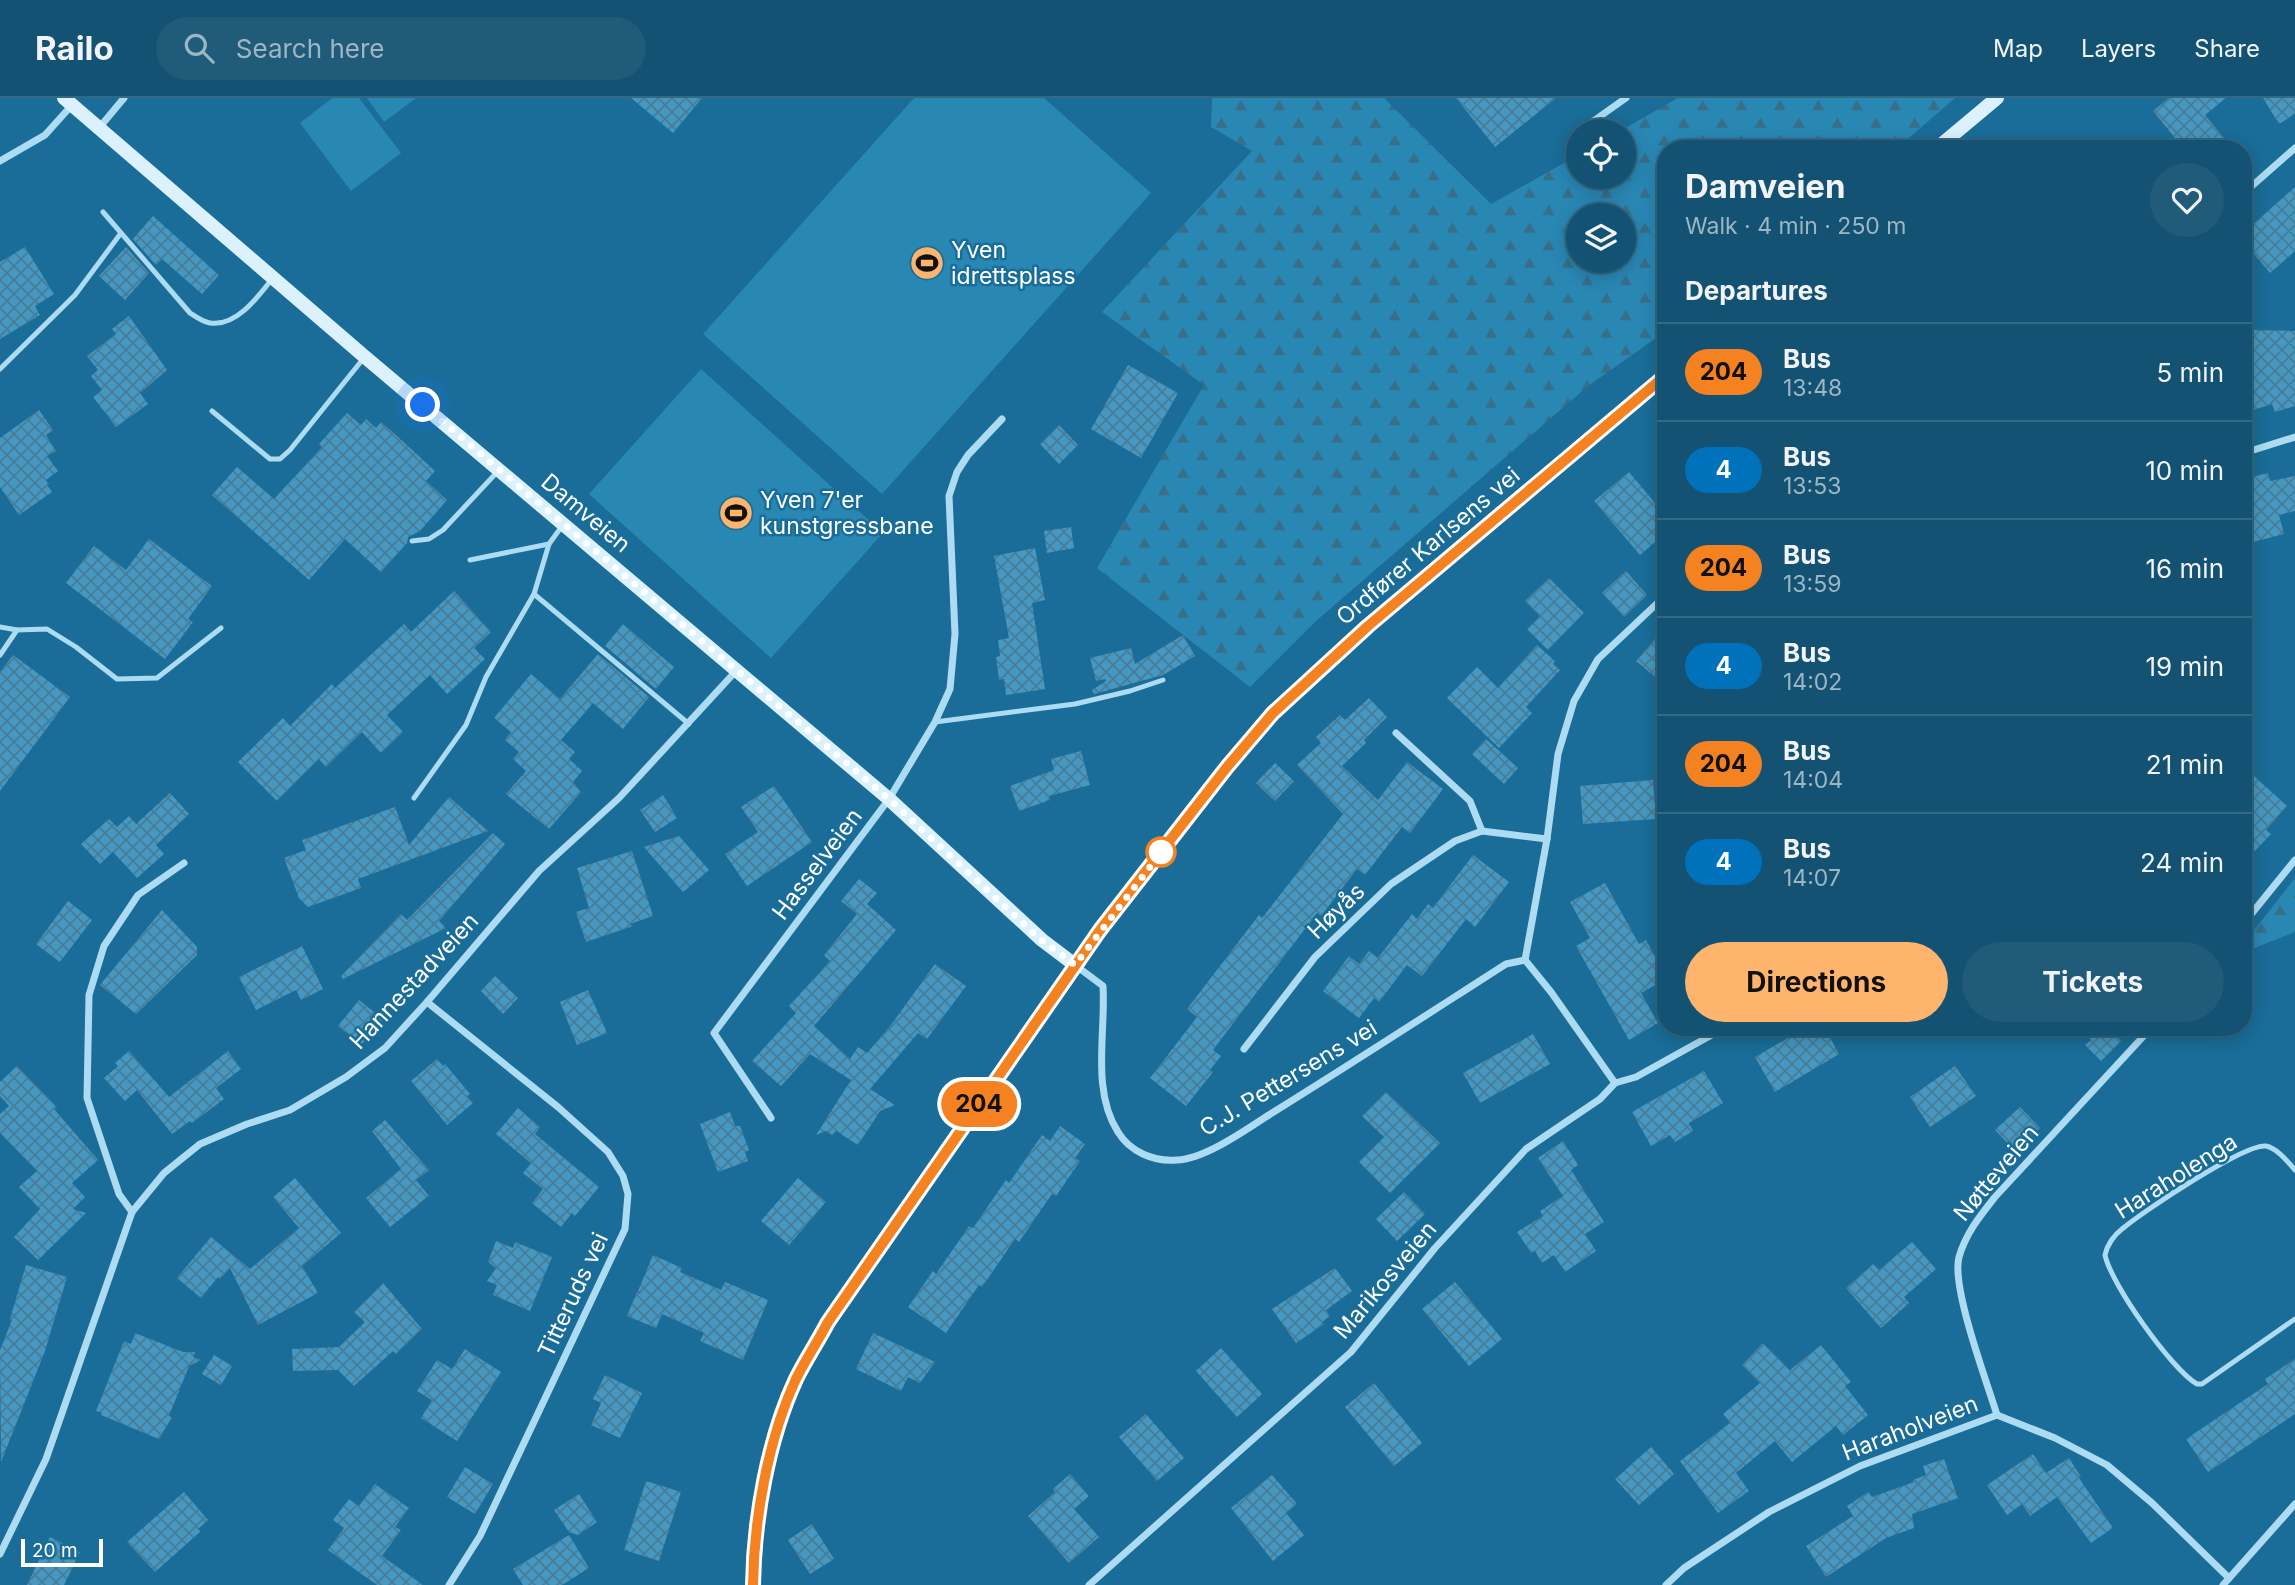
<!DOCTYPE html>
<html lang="en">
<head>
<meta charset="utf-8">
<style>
  :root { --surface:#135272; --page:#205c7a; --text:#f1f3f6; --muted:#9db6c4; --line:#326984; --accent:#ffb46d }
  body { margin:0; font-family:Inter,sans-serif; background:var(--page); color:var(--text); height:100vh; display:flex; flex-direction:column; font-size:26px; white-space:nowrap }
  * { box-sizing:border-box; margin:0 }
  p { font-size:23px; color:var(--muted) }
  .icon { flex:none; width:38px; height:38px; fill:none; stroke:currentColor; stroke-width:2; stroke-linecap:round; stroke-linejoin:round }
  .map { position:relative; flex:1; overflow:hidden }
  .side { position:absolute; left:1657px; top:42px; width:595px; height:896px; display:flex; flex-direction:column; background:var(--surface); border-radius:28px; box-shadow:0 4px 18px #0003,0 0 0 2px var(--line) }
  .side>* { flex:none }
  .badge { padding:0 14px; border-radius:23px; font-size:24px; line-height:46px }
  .fabs { position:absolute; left:1566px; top:21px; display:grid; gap:14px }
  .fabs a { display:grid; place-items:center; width:70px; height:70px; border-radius:50%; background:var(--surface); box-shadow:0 4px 18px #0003,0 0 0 2px var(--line); font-size:35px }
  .scale { position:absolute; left:21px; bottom:18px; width:82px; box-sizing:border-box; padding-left:7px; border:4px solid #fff; border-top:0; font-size:19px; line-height:24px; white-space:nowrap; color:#fff; -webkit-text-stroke:5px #196d98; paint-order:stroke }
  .you { position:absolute; width:35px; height:35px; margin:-18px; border:5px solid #fff; border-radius:50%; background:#1a73e8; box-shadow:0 0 0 10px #1a73e833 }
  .map>.badge { position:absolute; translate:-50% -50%; box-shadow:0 0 0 4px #fff }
  h2 { padding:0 28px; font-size:26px; line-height:63px }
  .round { display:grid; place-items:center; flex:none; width:74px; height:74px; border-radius:37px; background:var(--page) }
  .overview { display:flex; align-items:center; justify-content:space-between; height:119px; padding:0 28px }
  h1 { font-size:33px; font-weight:700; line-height:52px }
  .primary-button { display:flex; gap:14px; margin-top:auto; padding:14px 28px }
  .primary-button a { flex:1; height:80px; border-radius:42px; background:var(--accent); color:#111; font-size:28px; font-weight:700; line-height:80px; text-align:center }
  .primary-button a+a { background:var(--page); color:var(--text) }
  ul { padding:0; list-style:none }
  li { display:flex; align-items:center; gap:21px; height:98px; padding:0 28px; border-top:2px solid var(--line) }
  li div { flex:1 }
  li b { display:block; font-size:26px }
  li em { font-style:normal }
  li .badge { min-width:77px; font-weight:700; text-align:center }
  header { display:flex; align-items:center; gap:42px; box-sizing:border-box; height:98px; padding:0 35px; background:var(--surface); border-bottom:2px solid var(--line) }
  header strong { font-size:33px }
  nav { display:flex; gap:38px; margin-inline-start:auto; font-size:24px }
  .search { width:490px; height:63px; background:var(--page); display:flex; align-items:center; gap:18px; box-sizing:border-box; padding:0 24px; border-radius:38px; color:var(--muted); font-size:26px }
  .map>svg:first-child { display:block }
</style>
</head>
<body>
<header>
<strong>Railo</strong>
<div class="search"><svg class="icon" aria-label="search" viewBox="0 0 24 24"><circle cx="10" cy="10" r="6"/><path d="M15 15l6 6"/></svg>Search here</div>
<nav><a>Map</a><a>Layers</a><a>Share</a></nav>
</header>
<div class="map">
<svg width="2295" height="1487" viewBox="0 0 2295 1487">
  <defs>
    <pattern id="forest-firs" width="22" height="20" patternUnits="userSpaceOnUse" patternTransform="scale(1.75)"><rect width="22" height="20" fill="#2987b4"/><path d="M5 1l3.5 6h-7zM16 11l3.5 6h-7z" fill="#376f8a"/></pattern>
    <pattern id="building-cross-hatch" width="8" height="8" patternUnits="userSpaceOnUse" patternTransform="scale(1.75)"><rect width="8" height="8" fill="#4698c0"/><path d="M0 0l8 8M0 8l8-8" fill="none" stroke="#487d97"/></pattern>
  </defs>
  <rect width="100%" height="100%" fill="#196d98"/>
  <g fill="url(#forest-firs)" fill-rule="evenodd">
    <path d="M1212,0H1384L1491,106L1578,57V79H1624V33H1620L1678,0H1955L1896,51H1666V233L1588,288L1316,523L1250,589L1097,470L1204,287L1102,214L1252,53L1211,29ZM1578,117H1624V163H1578Z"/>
    <polygon points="2295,780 2295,834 2244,854 2244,845"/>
  </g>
  <g fill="#2987b4">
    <polygon points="332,0 359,0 401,55 351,93 300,25"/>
    <polygon points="367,0 416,0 384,24"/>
    <polygon points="914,0 1044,0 1151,95 882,396 703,236"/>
    <polygon points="701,271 883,435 771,560 589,396"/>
  </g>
  <g fill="url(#building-cross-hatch)">
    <polygon points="631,0 702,0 673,35"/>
    <polygon points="1456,0 1556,0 1495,49"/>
    <polygon points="2169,0 2226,0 2205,17 2233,51 2184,51 2153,13"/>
    <polygon points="2263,0 2295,0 2295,16 2279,26"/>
    <polygon points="2295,89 2295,153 2270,175 2244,144 2244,134"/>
    <polygon points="153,118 219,177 202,196 162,161 156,167 133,141"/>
    <polygon points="25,149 54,196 35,208 40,217 0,241 0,164"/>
    <polygon points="126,149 149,175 125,202 99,178"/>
    <polygon points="129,218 167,272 140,295 148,306 116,329 93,299 102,292 91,278 98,272 87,258 116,236 112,231"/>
    <polygon points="2244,232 2295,233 2295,308 2275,314 2272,306 2244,315"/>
    <polygon points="1128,267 1178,295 1141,360 1091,331"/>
    <polygon points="39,312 53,332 46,337 56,353 47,358 58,373 46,382 49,386 47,387 52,394 19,417 0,389 0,340"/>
    <polygon points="347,315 361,327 366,321 376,330 381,324 397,338 435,373 426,383 447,402 420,433 408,439 407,445 381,474 345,441 309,482 212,397 237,369 274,401 322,349 319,346"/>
    <polygon points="1059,327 1078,347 1059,366 1040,346"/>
    <polygon points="1629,374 1666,418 1666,435 1640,457 1594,403"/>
    <polygon points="2268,375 2270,383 2295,378 2295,413 2279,417 2284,436 2249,445 2244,425 2244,381"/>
    <polygon points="1071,429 1074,450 1047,455 1044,433"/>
    <polygon points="149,441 212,488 188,521 193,524 165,561 66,485 94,448 126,472"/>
    <polygon points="1035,450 1045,502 1032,505 1045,591 1006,597 1004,581 999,582 996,559 1000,558 998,542 1009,540 994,458"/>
    <polygon points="1626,473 1647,497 1624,519 1602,495"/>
    <polygon points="1549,480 1584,515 1548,552 1527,531 1540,518 1525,503"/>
    <polygon points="454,493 491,534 474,550 485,561 447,596 430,577 387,617 403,634 381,655 362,634 326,669 319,661 277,703 238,664 283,620 290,628 332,586 335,590 404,526 411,534"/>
    <polygon points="623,526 674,569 656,591 605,548"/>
    <polygon points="1666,528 1666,588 1636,563"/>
    <polygon points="1183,537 1195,558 1163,577 1094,596 1092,592 1106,583 1105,581 1096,583 1090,560 1131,550 1135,566"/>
    <polygon points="1537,547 1555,563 1553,566 1560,572 1526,609 1532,615 1499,650 1447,600 1477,569 1498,590"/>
    <polygon points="598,556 649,599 623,631 593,605 561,642 575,654 569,661 582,673 573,684 581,694 549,731 506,696 526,673 513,661 519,654 505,642 511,634 494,620 531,576 560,601"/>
    <polygon points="13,557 70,599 0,693 0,574"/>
    <polygon points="1369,600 1387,619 1364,642 1366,645 1342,668 1378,702 1407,664 1443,691 1410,735 1402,729 1365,777 1357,771 1321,818 1317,815 1213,952 1221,958 1210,972 1213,974 1186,1008 1150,980 1197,919 1187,911 1259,817 1262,820 1343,716 1297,667 1321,645 1316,639 1340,617 1345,622"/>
    <polygon points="1486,641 1518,670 1504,686 1472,656"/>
    <polygon points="1081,653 1090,687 1049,698 1050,702 1019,713 1010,688 1054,672 1051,661"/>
    <polygon points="1275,665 1294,683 1275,703 1256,685"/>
    <polygon points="2244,669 2287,708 2266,732 2271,736 2255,753 2250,749 2244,757"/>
    <polygon points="1653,682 1656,721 1583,726 1580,688"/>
    <polygon points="774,688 812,744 747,788 725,756 758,734 741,709"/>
    <polygon points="170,695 189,716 156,747 164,756 137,780 113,754 100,766 81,746 109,721 117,729 129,718 136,726"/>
    <polygon points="663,697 677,720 655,734 640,712"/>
    <polygon points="449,699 488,733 358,781 361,790 308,809 299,800 284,760 306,752 302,742 395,709 409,747"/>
    <polygon points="493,735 505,746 439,823 446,830 343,881 341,878 401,816 407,822"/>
    <polygon points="679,738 709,772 683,794 644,749"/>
    <polygon points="632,753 653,818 630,826 633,828 586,844 576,814 589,810 577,770"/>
    <polygon points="1473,757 1509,784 1475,829 1466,821 1422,878 1407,867 1379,904 1374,900 1359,920 1323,893 1349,858 1359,866 1369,853 1378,860 1412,816 1417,821 1428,806 1433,810"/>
    <polygon points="859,781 877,795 867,806 896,832 814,928 850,961 858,949 867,955 891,927 935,866 966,888 927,941 918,935 870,991 895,1007 880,1013 858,1047 836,1033 832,1037 826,1033 816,1037 851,982 810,956 781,988 752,963 796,915 789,908 830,863 824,857 857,816 841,803"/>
    <polygon points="1605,785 1639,846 1646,842 1666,879 1666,881 1641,895 1658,925 1629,942 1576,848 1590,840 1570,804"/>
    <polygon points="68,803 92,822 60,864 36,846"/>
    <polygon points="162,812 197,849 197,857 136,916 100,887"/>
    <polygon points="302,848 323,891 301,902 296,892 256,912 239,879"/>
    <polygon points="495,878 518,900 503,916 481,893"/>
    <polygon points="588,892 607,935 577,947 560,904"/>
    <polygon points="359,902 383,921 361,947 338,928"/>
    <polygon points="1807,929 1824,929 1839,956 1775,994 1755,959"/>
    <polygon points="2081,929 2107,929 2121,943 2101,963 2085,947 2091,942"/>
    <polygon points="1533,936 1550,966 1480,1005 1463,975"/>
    <polygon points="129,953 169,999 228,953 241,971 216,990 224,1001 192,1025 190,1023 172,1036 137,992 125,1003 104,980 118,968 115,965"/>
    <polygon points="437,961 443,968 445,966 470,996 467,998 473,1005 447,1027 411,983"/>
    <polygon points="17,968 57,1009 54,1011 98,1062 72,1085 85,1099 73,1111 86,1115 38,1162 14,1139 40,1111 19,1089 37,1073 0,1035 0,1016 9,1008 0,998 0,984"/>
    <polygon points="1955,968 1976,998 1930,1029 1910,999"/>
    <polygon points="1704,973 1723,1005 1689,1025 1693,1033 1675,1044 1670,1037 1651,1048 1632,1014"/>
    <polygon points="1386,994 1440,1045 1390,1095 1359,1064 1384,1039 1362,1018"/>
    <polygon points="2020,1009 2040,1030 2015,1053 1995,1032"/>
    <polygon points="518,1010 540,1029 535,1036 599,1089 575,1118 572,1115 561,1129 532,1105 543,1091 523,1075 531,1065 496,1036"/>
    <polygon points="730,1014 735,1028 740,1028 749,1052 745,1054 748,1063 718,1074 700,1026"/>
    <polygon points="385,1022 429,1072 416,1082 429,1098 390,1129 366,1100 401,1071 372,1033"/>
    <polygon points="1060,1028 1085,1046 1075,1060 1080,1063 1056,1098 1052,1096 1019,1144 1015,1141 982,1189 979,1187 946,1235 908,1209 933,1173 936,1176 969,1128 973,1130 1006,1082 1009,1085 1042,1037 1050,1043"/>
    <polygon points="1563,1043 1578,1067 1571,1072 1604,1124 1585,1136 1596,1153 1565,1174 1554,1157 1542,1165 1535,1153 1531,1155 1517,1134 1543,1118 1540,1113 1563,1098 1538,1060"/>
    <polygon points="295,1080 341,1135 302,1168 318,1195 258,1227 230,1170 220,1181 218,1179 201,1200 177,1180 211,1139 250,1171 299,1130 273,1099"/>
    <polygon points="798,1080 826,1104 789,1147 761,1123"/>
    <polygon points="1404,1094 1425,1116 1397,1143 1376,1121"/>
    <polygon points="496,1143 513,1150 515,1144 552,1159 530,1213 493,1197 497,1187 487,1183 496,1170 488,1164"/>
    <polygon points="1912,1144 1936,1171 1904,1199 1909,1205 1881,1230 1846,1190 1873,1166 1879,1172"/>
    <polygon points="653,1157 682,1170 680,1174 721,1192 725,1184 768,1202 743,1262 700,1243 704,1235 662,1216 656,1230 627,1218 637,1194 642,1196 638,1193"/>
    <polygon points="26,1167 67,1179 45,1253 1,1364 0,1252 12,1222 10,1221"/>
    <polygon points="1335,1170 1352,1193 1326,1212 1330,1218 1322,1224 1324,1226 1296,1245 1272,1211"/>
    <polygon points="1455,1184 1502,1241 1469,1268 1422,1211"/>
    <polygon points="383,1185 422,1231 396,1256 393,1253 354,1288 338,1272 293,1273 292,1251 339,1249 365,1224 354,1214"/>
    <polygon points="135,1235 183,1254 195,1254 193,1259 201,1262 189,1268 169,1318 172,1319 159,1341 101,1317 102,1315 96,1313 124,1243 131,1246"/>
    <polygon points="873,1235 935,1264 920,1285 908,1279 901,1293 856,1271"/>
    <polygon points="1763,1245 1790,1272 1821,1247 1851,1284 1845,1288 1868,1317 1843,1337 1836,1328 1792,1364 1775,1343 1736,1375 1749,1393 1718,1415 1680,1363 1730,1325 1723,1316 1760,1285 1742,1267"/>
    <polygon points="1221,1250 1262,1296 1237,1319 1196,1273"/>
    <polygon points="465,1251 501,1274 457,1343 421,1320 432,1302 417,1293 437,1262 452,1271"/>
    <polygon points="214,1257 232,1268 221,1287 202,1276"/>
    <polygon points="2295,1261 2295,1316 2208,1374 2186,1341 2268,1286 2265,1281"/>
    <polygon points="605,1277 642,1295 620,1340 591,1327 601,1305 593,1301"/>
    <polygon points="1374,1285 1422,1345 1394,1368 1345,1309"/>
    <polygon points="1146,1316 1184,1360 1157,1383 1119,1339"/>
    <polygon points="1651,1349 1674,1376 1639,1407 1615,1381"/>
    <polygon points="2033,1356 2046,1375 2069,1360 2081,1379 2079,1380 2113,1430 2091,1445 2057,1399 2030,1418 2022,1406 2007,1417 1987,1387"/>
    <polygon points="1944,1361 1958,1400 1912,1416 1914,1430 1886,1440 1826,1479 1806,1448 1853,1418 1847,1408 1868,1394 1872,1399 1914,1384 1913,1382 1926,1377 1923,1368"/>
    <polygon points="465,1369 493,1386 475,1416 447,1399"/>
    <polygon points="1070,1376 1089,1398 1074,1411 1099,1439 1069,1465 1028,1418 1055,1394 1053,1391"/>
    <polygon points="1272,1377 1297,1406 1286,1415 1304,1437 1273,1463 1231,1410"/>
    <polygon points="646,1383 681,1394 659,1463 624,1452"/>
    <polygon points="375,1386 409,1410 395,1429 401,1432 382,1458 423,1487 377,1487 328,1452 344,1430 333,1422 349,1401 359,1408"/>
    <polygon points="184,1394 208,1422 198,1431 201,1433 155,1474 127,1444"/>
    <polygon points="579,1396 597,1424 578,1437 569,1434 554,1412"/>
    <polygon points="812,1426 834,1461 810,1476 788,1442"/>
    <polygon points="569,1437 589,1470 562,1487 523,1487 513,1471"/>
    <polygon points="50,1439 80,1454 64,1487 27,1487"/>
  </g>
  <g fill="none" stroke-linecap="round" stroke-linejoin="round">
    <g stroke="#addbf1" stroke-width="5">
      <path d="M103,114L190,215C196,219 203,224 210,225C236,229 258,199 272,181"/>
      <polyline points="0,271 75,197 121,135"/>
      <polyline points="212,313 270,361 280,361 290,352 363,261"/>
      <polyline points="412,443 429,441 443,432 499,372"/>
      <polyline points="470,462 549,446"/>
      <polyline points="534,496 689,626"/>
      <polyline points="0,529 17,532 47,531 76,549 117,581 157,580 221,530"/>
      <polyline points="0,557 17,532"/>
      <polyline points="935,624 1075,606 1130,593 1163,582"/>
      <polyline points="414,700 466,627 486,579 534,496 549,446 562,428"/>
      <path d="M2295,1072C2288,1064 2277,1050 2266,1048C2245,1045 2142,1114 2122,1131C2114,1137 2107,1147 2105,1157C2111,1186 2172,1272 2197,1286H2202L2295,1221"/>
    </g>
    <g stroke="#addbf1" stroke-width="7">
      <polyline points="1592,24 1626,0"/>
      <polyline points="99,30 124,0"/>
      <polyline points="0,63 45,37 72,7"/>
      <polyline points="2244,95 2295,50"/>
      <polyline points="2244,355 2295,339"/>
      <polyline points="1396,635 1470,703 1482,733"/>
      <polyline points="2244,825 2295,762"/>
      <polyline points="1525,862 1547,741 1558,656 1574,603 1598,561 1666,497"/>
      <path d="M1075,867L1103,888C1106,934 1091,992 1118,1034C1130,1054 1154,1064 1177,1062C1206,1061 1248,1030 1272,1015C1351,966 1428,916 1506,866L1525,862L1551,894L1615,985"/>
      <polyline points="427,904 558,1009 608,1054 623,1078 628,1096 625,1131 480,1438 449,1487"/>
      <polyline points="1244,951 1315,859 1391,786 1455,743 1482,733 1547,741"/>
      <polyline points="771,1020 714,935 889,701 935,624 950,591 955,536 949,398 957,374 968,357 1002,321"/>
      <polyline points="132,1114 119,1096 87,1000 89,897 104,848 138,797 184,765"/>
      <path d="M1997,1317C1987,1284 1951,1189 1959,1159C1966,1135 1980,1118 1995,1099L2152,929"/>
      <polyline points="0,1456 46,1361 132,1114 164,1075 200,1046 247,1026 290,1012 346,979 385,950 427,904 539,773 619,700 736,573"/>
      <polyline points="1089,1487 1351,1254 1435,1150 1526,1051 1600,1001 1615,985 1636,979 1726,929"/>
      <polyline points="1666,1487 1684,1470 1769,1414 1860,1368 1997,1317 2055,1340 2107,1367 2152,1405 2229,1480"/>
      <polyline points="2223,1487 2295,1406"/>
    </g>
    <g stroke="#dbf1fb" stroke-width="14">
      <polyline points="64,0 365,259 889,701 1042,842 1075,867"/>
      <polyline points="1936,51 1997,0"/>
      <path d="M753,1487C754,1421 768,1341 796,1281C806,1261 818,1243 828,1224L1100,832L1227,669L1273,615L1368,528L1666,277"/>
    </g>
  </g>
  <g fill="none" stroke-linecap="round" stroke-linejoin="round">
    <g stroke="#fff" stroke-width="16">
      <path id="line" d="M753,1487C754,1421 768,1341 796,1281C806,1261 818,1243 828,1224L1100,832L1227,669L1273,615L1368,528L1666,277"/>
    </g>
    <use href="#line" stroke="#f58220" stroke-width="10"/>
    <polyline stroke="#fff" stroke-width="7" stroke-dasharray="0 12.6" points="423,307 889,701 1041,842 1075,867 1163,752 1161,754"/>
  </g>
  <defs>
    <g id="stadium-disc" transform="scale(1.75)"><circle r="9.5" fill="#ffb46d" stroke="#196d98"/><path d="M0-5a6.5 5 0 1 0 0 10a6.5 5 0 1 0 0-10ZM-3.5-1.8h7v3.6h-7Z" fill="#111"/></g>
  </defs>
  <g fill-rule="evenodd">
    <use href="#stadium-disc" x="927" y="165"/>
    <use href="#stadium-disc" x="736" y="415"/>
  </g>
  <circle fill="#fff" stroke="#f58220" stroke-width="3.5" cx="1161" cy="754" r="14"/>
  <g text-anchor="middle" stroke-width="5" stroke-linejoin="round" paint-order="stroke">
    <g font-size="23" fill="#fff" stroke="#196d98" text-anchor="start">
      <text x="951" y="160">Yven<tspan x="951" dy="26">idrettsplass</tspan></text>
      <text x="760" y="410">Yven 7'er<tspan x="760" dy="26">kunstgressbane</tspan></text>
    </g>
    <g font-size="23" fill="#fff" stroke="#196d98">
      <text transform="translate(586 415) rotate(40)" y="8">Damveien</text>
      <text transform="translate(1428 448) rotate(-40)" y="8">Ordfører Karlsens vei</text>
      <text transform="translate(817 766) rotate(-53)" y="8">Hasselveien</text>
      <text transform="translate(1336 813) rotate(-44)" y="8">Høyås</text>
      <text transform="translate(414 883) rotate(-47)" y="8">Hannestadveien</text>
      <text transform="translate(1288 980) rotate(-31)" y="8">C.J. Pettersens vei</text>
      <text transform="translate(1996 1075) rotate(-50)" y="8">Nøtteveien</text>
      <text transform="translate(2176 1078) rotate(-32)" y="8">Haraholenga</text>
      <text transform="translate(1385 1182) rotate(-50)" y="8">Marikosveien</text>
      <text transform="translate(573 1197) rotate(-65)" y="8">Titteruds vei</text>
      <text transform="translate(1910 1330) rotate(-21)" y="8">Haraholveien</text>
    </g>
  </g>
</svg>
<div class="fabs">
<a><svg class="icon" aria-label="locate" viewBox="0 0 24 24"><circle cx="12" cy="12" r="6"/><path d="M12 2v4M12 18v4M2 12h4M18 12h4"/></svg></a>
<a><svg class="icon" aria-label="layers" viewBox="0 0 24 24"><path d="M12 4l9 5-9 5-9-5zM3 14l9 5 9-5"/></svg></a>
</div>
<div class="scale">20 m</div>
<div class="you" style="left:423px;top:307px"></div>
<b class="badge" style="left:979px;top:1006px;background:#f58220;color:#111">204</b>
<section class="side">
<div class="overview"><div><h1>Damveien</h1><p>Walk · 4 min · 250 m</p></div><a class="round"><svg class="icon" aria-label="heart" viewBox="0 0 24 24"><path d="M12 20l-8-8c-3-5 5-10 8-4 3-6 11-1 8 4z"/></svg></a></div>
<h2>Departures</h2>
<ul>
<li><span class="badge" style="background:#f58220;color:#111">204</span><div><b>Bus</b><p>13:48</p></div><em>5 min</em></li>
<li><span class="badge" style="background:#0072bc;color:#fff">4</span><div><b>Bus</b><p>13:53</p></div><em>10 min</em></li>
<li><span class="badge" style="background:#f58220;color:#111">204</span><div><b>Bus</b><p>13:59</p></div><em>16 min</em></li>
<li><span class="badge" style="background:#0072bc;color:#fff">4</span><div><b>Bus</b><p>14:02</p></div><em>19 min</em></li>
<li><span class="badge" style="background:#f58220;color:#111">204</span><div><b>Bus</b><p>14:04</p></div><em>21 min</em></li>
<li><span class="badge" style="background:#0072bc;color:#fff">4</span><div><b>Bus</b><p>14:07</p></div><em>24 min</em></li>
</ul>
<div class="primary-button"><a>Directions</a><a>Tickets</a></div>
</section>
</div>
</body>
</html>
